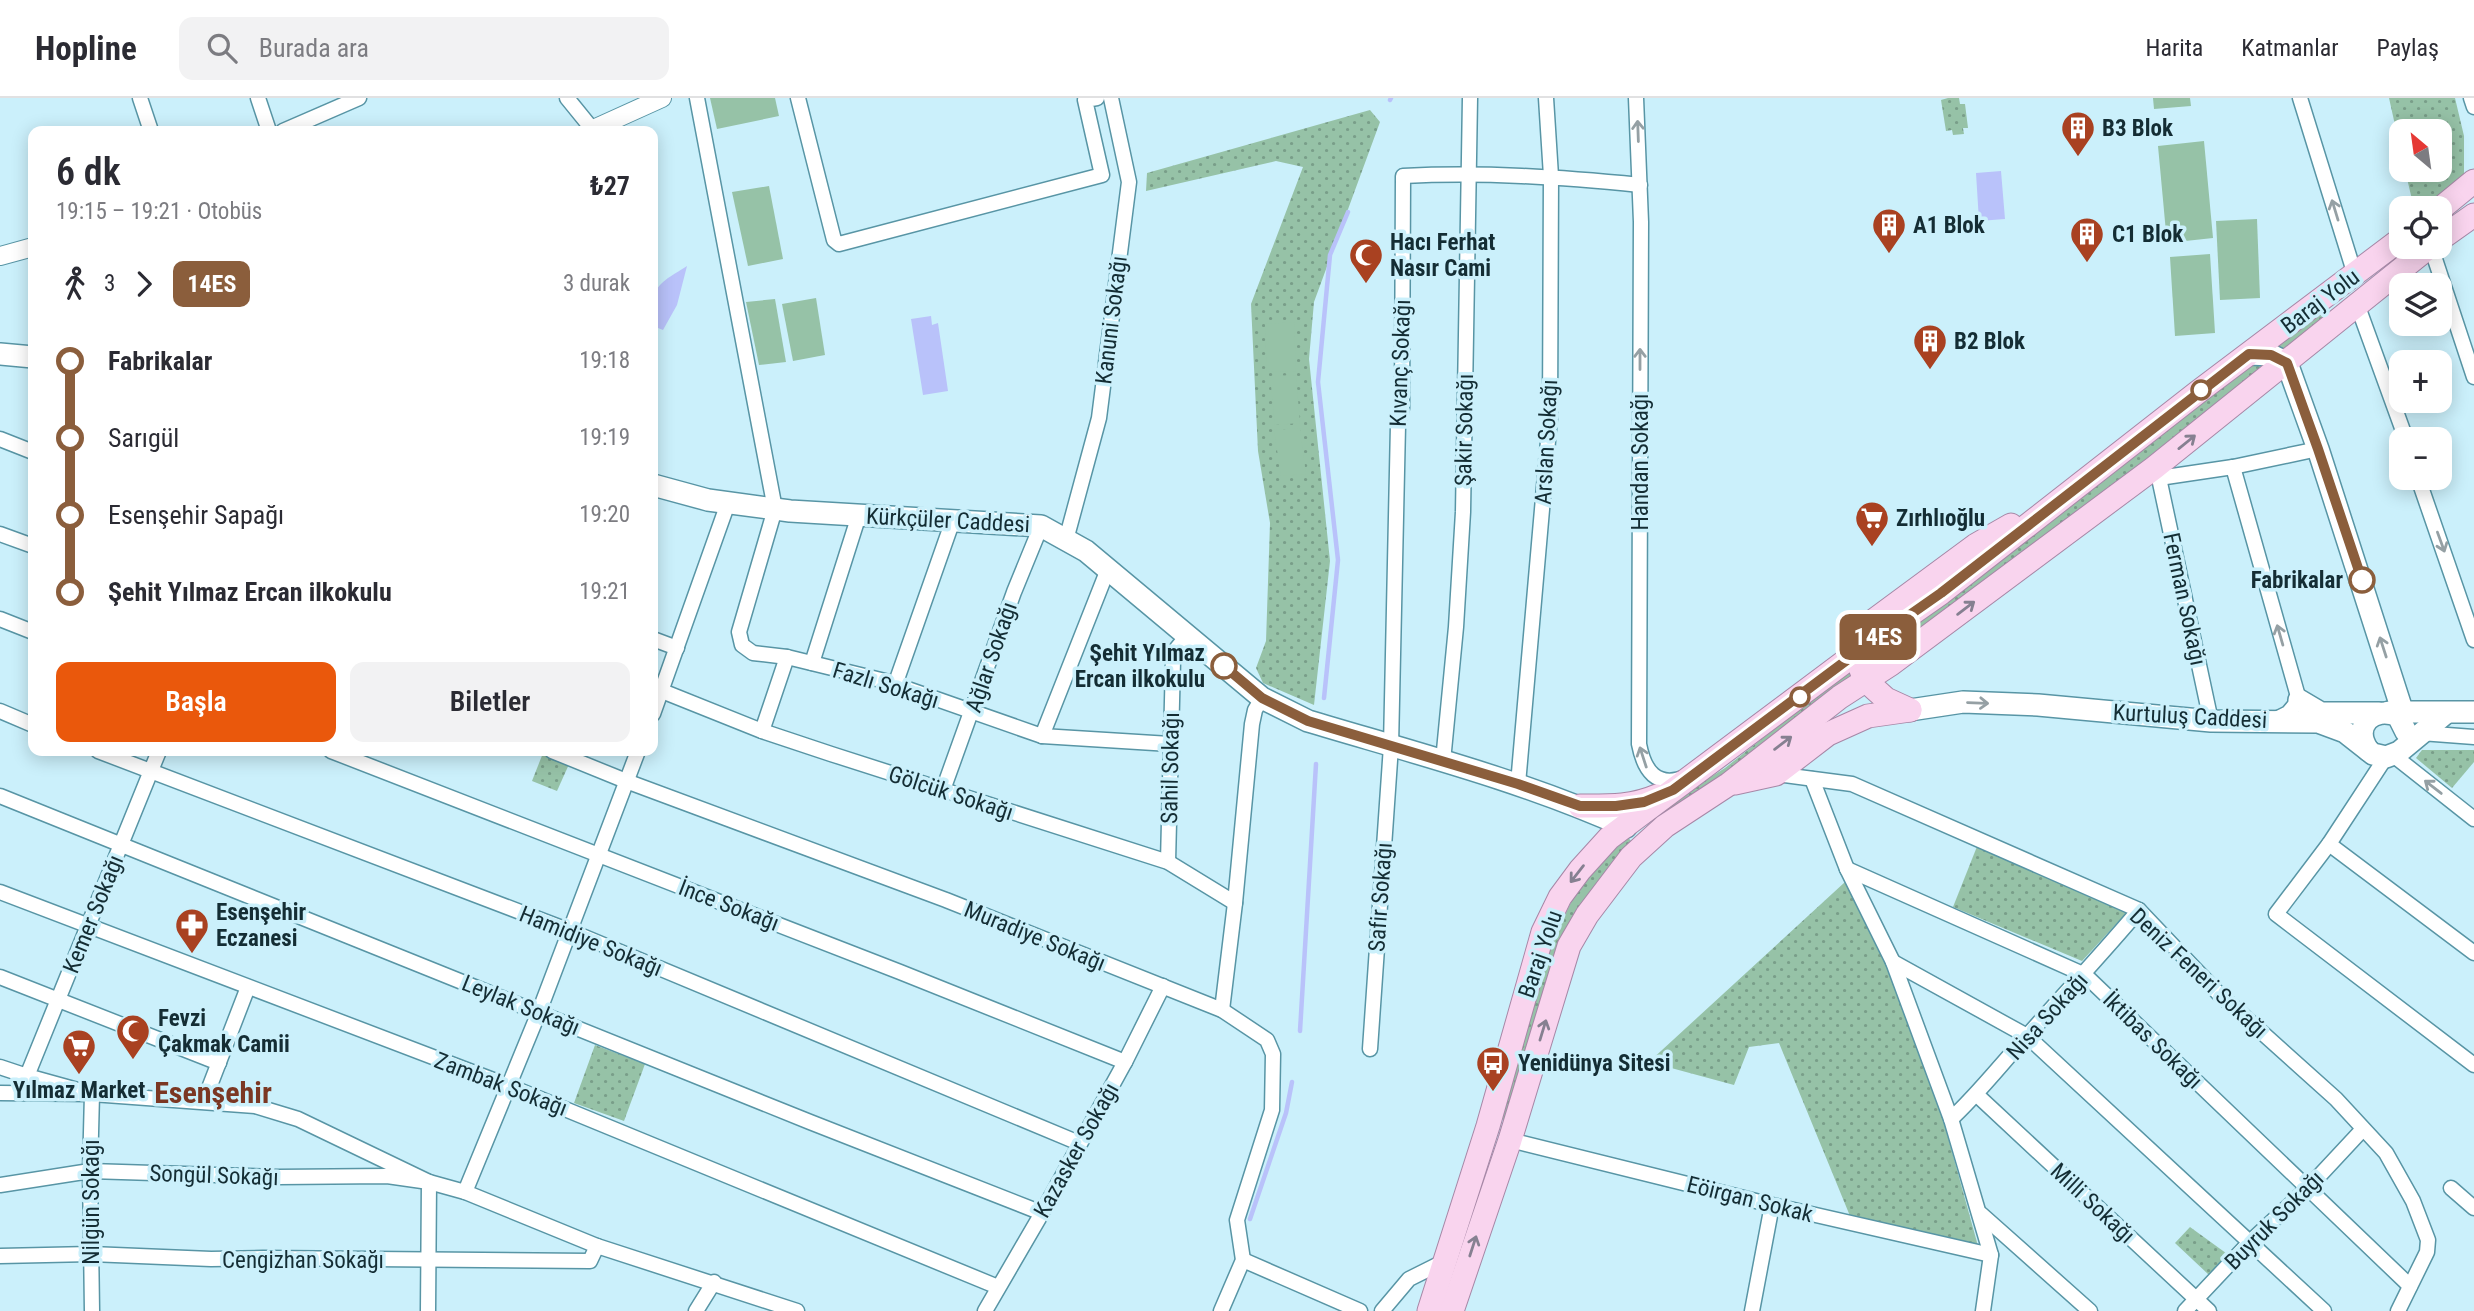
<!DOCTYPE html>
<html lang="tr">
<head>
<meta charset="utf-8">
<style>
  :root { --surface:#fff; --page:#f2f2f3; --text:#2b2b33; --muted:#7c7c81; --line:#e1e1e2; --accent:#ea580c }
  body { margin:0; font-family:"Roboto Condensed",sans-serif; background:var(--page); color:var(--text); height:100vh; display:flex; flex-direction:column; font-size:26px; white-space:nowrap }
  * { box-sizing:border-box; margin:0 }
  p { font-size:23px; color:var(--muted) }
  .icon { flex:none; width:38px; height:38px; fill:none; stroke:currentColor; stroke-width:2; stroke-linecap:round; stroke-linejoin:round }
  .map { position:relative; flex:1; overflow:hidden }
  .side { position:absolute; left:28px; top:28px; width:630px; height:630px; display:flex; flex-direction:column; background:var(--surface); border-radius:14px; box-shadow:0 4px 18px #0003 }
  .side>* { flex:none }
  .badge { padding:0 14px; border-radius:10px; font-size:24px; line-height:46px }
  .needle { width:46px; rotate:331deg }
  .tools { position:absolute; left:2389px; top:21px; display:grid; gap:14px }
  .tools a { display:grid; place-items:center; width:63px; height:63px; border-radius:14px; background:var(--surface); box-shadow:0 4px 18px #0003; font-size:35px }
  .map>.badge { position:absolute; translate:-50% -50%; box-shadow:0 0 0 4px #fff }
  .legs { display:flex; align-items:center; gap:10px; height:77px; padding:0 28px; font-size:23px }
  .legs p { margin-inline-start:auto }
  .headline { display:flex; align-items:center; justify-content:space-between; height:119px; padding:0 28px }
  h1 { font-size:38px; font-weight:600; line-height:52px }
  .button { display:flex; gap:14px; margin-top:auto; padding:14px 28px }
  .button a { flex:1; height:80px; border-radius:14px; background:var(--accent); color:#fff; font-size:28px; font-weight:600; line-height:80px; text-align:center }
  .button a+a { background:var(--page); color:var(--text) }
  ul { padding:0 28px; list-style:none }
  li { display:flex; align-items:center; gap:24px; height:77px; font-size:26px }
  li i { display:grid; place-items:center; width:10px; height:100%; margin:0 9px; background:currentColor }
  li i::after { content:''; width:18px; height:18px; margin:-9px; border:5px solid; border-radius:50%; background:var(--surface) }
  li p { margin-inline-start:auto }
  li:first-child i { background:linear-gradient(#0000 50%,currentColor 0) }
  li:last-child i { background:linear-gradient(currentColor 50%,#0000 0) }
  header { display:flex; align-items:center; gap:42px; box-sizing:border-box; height:98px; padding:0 35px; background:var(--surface); border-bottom:2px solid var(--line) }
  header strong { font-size:33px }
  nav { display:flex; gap:38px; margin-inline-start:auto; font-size:24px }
  .search { width:490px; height:63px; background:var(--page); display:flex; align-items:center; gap:18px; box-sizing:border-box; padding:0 24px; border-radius:14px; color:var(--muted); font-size:26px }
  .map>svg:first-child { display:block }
</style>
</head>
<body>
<header>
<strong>Hopline</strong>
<div class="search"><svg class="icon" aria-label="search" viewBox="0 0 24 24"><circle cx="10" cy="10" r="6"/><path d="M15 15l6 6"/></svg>Burada ara</div>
<nav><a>Harita</a><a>Katmanlar</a><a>Paylaş</a></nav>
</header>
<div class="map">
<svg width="2474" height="1213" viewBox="0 0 2474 1213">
  <defs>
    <pattern id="green-dots" width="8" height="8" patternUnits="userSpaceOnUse" patternTransform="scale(1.75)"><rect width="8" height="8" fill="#96c2a7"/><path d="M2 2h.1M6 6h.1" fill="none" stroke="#799e89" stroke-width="1.8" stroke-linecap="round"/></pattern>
  </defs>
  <rect width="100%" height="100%" fill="#cbf0fb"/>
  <g fill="url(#green-dots)">
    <polygon points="1948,0 1959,0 1960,6 1965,6 1968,30 1963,30 1964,36 1953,37 1952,32 1946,33 1941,2"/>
    <polygon points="2389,0 2455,0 2464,38 2464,76 2425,110 2414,110 2405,72 2440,72 2440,33 2401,33 2401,54"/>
    <polygon points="1370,12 1380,24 1314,204 1309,261 1330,463 1314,607 1263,585 1256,570 1266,543 1270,425 1258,353 1251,206 1303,69 1276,63 1146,93 1147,75"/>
    <polygon points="2321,216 2326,219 1990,484 1883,566 1876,555 2242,272"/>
    <polygon points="1849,572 1857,582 1729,675 1666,715 1663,709 1725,670"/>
    <polygon points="2422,652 2474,652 2474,664 2452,690 2416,660"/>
    <polygon points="543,655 570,664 557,693 532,683"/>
    <polygon points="1626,737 1631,743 1588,797 1507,1023 1500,1020 1553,842 1576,794"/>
    <polygon points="1978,746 2130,811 2082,863 1953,809"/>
    <polygon points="1845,784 1886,865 1943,1021 1978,1148 1850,1118 1779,945 1749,949 1734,987 1649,964"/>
    <polygon points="595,947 645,966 624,1023 574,1005"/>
    <polygon points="2190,1129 2230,1158 2209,1177 2175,1145"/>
  </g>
  <g fill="#96c2a7">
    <polygon points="710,0 775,0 779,18 717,31"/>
    <polygon points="2153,0 2190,0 2191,8 2154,11"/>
    <polygon points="2204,43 2213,140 2167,145 2158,48"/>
    <polygon points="769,88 783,161 748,168 732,94"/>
    <polygon points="2257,121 2260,200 2220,202 2216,123"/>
    <polygon points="2210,156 2215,235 2175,238 2170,159"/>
    <polygon points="816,200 825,257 793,263 782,206"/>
    <polygon points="775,201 786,264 759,267 746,204"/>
    <polygon points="1294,224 1296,273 1267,274 1265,226"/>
    <polygon points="1296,277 1300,325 1275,327 1270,278"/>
    <polygon points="1300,330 1306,376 1281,378 1274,332"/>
  </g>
  <g fill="#b9c2fa">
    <polygon points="2001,73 2005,121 1979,123 1976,75"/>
    <path d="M687,168L677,207L663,232L653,228C653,188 653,189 687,168Z"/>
    <polygon points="931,218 932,227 938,225 948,293 923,297 911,221"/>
  </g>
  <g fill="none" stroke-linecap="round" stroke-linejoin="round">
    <g stroke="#b9c2fa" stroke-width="4.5">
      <polyline points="1390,2 1391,0"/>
      <polyline points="1324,600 1338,462 1318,284 1330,157 1348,114"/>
      <polyline points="1300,933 1316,666"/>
      <polyline points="1250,1121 1286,1015 1292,984"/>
    </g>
    <g stroke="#5895a5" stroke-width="17">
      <g id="minor">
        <polyline points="140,0 151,33"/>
        <polyline points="258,0 269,33"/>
        <polyline points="567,0 593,32"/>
        <polyline points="697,0 775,411 739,534 742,547 753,555 787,559 885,583 1042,638 1170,646"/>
        <polyline points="798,0 834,142 839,146 1102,77 1085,2 1097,0"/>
        <path d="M1636,0L1641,124L1639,646C1644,672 1656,691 1686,679"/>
        <polyline points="2300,0 2355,177"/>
        <polyline points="2471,0 2474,9"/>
        <polyline points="283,33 359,0"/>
        <polyline points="2431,149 2474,279"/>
        <polyline points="2357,206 2406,341"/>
        <polyline points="0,341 33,354"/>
        <polyline points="2233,369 2299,602 2288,615 2274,622"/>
        <polyline points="2154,370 2159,380 2211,623"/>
        <polyline points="2159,380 2233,369 2318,351"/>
        <polyline points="2418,380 2474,542"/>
        <polyline points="0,436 33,448"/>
        <polyline points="1066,442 1099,320 1129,84 1111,0"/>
        <polyline points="0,521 33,534"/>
        <polyline points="653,541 677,550"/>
        <polyline points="812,565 859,417"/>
        <polyline points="895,587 953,422"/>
        <polyline points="662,593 762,633 831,656 1168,764 1235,805"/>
        <polyline points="0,613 33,627"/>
        <polyline points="653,616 728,405"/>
        <polyline points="762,633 787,559"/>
        <polyline points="2421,635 2474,639"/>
        <polyline points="1042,638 1108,471"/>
        <polyline points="98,653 570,833 1079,1045"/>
        <polyline points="331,653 900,874 1125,964"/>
        <polyline points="552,653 626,683 946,802 1222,912 1267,942 1273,956 1272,1012 1237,1122 1243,1162 1221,1213"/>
        <polyline points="2393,657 2474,721"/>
        <polyline points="2386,659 2329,746 2276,816 2474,967"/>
        <polyline points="1443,663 1456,529 1463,414 1470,0"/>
        <polyline points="1776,676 1852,686 2139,812 2218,895 2336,1001 2386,1055 2413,1103 2428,1142 2427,1154 2398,1213"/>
        <polyline points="1812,681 1847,771 1893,864 1951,1021 1991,1157 1983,1213"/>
        <polyline points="1518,686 1550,320 1551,78 1546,0"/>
        <polyline points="943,692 1014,494 1041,428"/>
        <polyline points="0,698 810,1024 1042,1115"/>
        <polyline points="2329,746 2474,855"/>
        <polyline points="1168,764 1173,563 1177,550 1187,538"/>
        <polyline points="1847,771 2085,877 2410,1188"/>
        <polyline points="0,794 509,988 998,1189"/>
        <polyline points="1893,864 2027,938 2324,1213"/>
        <polyline points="0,879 219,965"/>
        <polyline points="1222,912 1235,805 1252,626 1255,612 1262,600"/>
        <path d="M1370,951L1391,648L1398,327L1402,310L1403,78C1484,74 1559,79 1640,87"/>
        <polyline points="0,969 27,978 92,996 90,1073 92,1213"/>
        <polyline points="27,978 159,653"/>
        <polyline points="0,995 92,996 255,1008 298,1021 429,1084 465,1094 597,1148 797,1213"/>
        <polyline points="1977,997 2209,1213"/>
        <polyline points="204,1003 248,889"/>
        <path d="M1951,1021C1979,995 2002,965 2028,937C2065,895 2103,855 2139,812"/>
        <polyline points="1510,1042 1772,1107 1991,1157"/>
        <polyline points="0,1087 90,1073 278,1079 387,1078 429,1084 428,1213"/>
        <polyline points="2451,1090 2474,1110"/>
        <polyline points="465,1094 539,914 638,653"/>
        <polyline points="1981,1116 2090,1213"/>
        <polyline points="0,1158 91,1156 211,1161 263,1160 590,1163 597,1148"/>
        <polyline points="1243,1162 1360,1213"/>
        <polyline points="696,1213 714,1184"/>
        <polyline points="985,1213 1042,1115 1125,964 1163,888"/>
        <polyline points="1382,1213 1409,1181 1445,1163"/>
        <polyline points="1752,1213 1772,1107"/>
        <polyline points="2185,1213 2250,1144 2308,1090 2363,1031"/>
      </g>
    </g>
    <g stroke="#5895a5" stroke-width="20">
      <g id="tertiary">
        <polyline points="589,33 662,0"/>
        <polyline points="0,158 33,149"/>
      </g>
    </g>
    <g stroke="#5895a5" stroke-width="24">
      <g id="secondary">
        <polyline points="0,256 33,259"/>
        <polyline points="2249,256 2271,257 2287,265 2318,351 2403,615"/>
        <path d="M653,387L708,402L790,413L1041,428L1086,453L1262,600L1308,623C1415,655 1524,683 1626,729"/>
        <polyline points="2299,602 2321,615 2379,615"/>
        <polyline points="1910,612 1963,604 2038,607 2211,623 2318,624 2345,634 2373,656 2386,659 2399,654 2446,615"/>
        <polyline points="2389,614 2474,614"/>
        <path d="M2368,652C2352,628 2373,607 2398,618L2406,634"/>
      </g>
    </g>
    <g stroke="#a687a6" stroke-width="25">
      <g id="primary">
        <polyline points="2440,111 2474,83"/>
        <polyline points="2440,141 2474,117"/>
        <polyline points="1910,612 1886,601 1865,582 1860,569 1859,553 1869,526 1976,447 2011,427"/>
        <polyline points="1735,685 1776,676 1828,636 1868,618 1910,612"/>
        <path d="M1580,708C1607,708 1632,709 1657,698"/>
        <polyline points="1429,1213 1488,1028 1543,834 1560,799 1580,772 1609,740 1871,544 1941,495 2198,294 2401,141"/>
        <polyline points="1452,1213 1510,1042 1569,848 1587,817 1631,759 1665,728 1729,686 1840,599 1891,566 2154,370 2429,149"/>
      </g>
    </g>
    <use href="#minor" stroke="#fff" stroke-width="14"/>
    <use href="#tertiary" stroke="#fff" stroke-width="18"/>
    <use href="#secondary" stroke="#fff" stroke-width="21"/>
    <use href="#primary" stroke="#f9d4ee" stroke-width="23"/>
  </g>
  <defs><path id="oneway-shaft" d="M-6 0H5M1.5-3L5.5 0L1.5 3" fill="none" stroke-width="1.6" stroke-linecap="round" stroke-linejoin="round" transform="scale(1.75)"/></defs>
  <g stroke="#95a0a4">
    <use href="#oneway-shaft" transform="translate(1638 33) rotate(-92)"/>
    <use href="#oneway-shaft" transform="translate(2335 112) rotate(-107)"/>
    <use href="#oneway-shaft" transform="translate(1640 261) rotate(-90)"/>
    <use href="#oneway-shaft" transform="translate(2441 444) rotate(70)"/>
    <use href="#oneway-shaft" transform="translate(2280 537) rotate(-106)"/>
    <use href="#oneway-shaft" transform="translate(2383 549) rotate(-108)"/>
    <use href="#oneway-shaft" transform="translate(1978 605) rotate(2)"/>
    <use href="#oneway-shaft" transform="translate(1643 659) rotate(-108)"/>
    <use href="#oneway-shaft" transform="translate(2433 689) rotate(-142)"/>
  </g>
  <g stroke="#868091">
    <use href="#oneway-shaft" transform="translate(2187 344) rotate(-39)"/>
    <use href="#oneway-shaft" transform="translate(1966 510) rotate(-37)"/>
    <use href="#oneway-shaft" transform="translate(1783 645) rotate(-37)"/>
    <use href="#oneway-shaft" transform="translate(1577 776) rotate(128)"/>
    <use href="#oneway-shaft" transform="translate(1543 932) rotate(-73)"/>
    <use href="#oneway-shaft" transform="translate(1473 1148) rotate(-72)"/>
  </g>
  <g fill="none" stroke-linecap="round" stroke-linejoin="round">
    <g stroke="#fff" stroke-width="16">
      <polyline id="line-1" points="1224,568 1262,600 1308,623 1518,686 1580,708 1616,708 1644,704 1673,692 1871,544 1941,495 2249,256 2271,257 2287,265 2318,351 2362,482"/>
    </g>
    <use href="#line-1" stroke="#8b5e3c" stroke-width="10"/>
  </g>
  <defs>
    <g id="building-pin" transform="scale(1.75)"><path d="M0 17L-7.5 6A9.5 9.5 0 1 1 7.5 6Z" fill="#a94121" stroke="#cbf0fb"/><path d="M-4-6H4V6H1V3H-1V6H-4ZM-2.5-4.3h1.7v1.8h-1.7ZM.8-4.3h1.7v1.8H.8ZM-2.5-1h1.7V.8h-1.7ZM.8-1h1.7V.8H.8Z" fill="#fff"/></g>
    <g id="mosque-pin" transform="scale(1.75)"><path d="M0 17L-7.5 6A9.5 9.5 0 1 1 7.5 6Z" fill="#a94121" stroke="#cbf0fb"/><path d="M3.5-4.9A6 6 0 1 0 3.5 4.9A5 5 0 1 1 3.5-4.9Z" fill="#fff"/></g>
    <g id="supermarket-pin" transform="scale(1.75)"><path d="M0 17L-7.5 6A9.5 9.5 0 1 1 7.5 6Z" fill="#a94121" stroke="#cbf0fb"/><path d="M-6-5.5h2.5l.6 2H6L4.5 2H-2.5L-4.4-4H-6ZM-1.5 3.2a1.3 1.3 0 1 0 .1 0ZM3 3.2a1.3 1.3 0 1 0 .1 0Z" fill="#fff"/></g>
    <g id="pharmacy-pin" transform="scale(1.75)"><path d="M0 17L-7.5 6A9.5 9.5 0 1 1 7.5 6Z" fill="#a94121" stroke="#cbf0fb"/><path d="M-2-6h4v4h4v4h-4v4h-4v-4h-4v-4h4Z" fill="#fff"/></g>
    <g id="bus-pin" transform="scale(1.75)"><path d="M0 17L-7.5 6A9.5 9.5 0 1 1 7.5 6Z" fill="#a94121" stroke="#cbf0fb"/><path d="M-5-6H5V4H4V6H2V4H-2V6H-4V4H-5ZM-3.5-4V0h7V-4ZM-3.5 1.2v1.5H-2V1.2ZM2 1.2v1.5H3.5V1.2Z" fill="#fff"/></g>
  </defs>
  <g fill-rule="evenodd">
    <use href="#building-pin" x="2078" y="30"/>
    <use href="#building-pin" x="1889" y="127"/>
    <use href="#building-pin" x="2087" y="136"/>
    <use href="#mosque-pin" x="1366" y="157"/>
    <use href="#building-pin" x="1930" y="243"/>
    <use href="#supermarket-pin" x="1872" y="420"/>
    <use href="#pharmacy-pin" x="192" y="827"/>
    <use href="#mosque-pin" x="133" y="933"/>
    <use href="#supermarket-pin" x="79" y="948"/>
    <use href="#bus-pin" x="1493" y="965"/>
  </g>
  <g fill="#fff" stroke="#8b5e3c" stroke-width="3.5">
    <circle cx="2201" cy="292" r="9"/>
    <circle cx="2362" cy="482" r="12"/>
    <circle cx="1224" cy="568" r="12"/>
    <circle cx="1800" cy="599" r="9"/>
  </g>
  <g text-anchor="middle" stroke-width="7" stroke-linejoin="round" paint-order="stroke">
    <g font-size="23" font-weight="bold" fill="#142d34" stroke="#cbf0fb" text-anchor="start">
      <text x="2102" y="38">B3 Blok</text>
      <text x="1913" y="135">A1 Blok</text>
      <text x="2112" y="144">C1 Blok</text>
      <text x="1390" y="152">Hacı Ferhat<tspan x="1390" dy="26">Nasır Cami</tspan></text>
      <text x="1954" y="251">B2 Blok</text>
      <text x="1896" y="428">Zırhlıoğlu</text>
      <text x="216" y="822">Esenşehir<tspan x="216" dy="26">Eczanesi</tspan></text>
      <text x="158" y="928">Fevzi<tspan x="158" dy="26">Çakmak Camii</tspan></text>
      <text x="1518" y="973">Yenidünya Sitesi</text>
      <text x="79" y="1000" text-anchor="middle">Yılmaz Market</text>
    </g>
    <g font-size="23" fill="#142d34" stroke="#cbf0fb">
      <text transform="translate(2320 203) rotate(-37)" y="8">Baraj Yolu</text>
      <text transform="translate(1111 222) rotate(-83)" y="8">Kanuni Sokağı</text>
      <text transform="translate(1400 265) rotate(-88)" y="8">Kıvanç Sokağı</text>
      <text transform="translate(1464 332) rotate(-89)" y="8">Şakir Sokağı</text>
      <text transform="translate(1546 344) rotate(-87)" y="8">Arslan Sokağı</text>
      <text transform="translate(1640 364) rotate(-90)" y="8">Handan Sokağı</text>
      <text transform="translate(948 422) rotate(3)" y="8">Kürkçüler Caddesi</text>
      <text transform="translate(2185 501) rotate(78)" y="8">Ferman Sokağı</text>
      <text transform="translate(991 559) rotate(-71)" y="8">Ağlar Sokağı</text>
      <text transform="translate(886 587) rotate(17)" y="8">Fazlı Sokağı</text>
      <text transform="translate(2190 618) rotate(3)" y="8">Kurtuluş Caddesi</text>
      <text transform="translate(1170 670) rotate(-89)" y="8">Sahil Sokağı</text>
      <text transform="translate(951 695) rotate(18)" y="8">Gölcük Sokağı</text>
      <text transform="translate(1380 799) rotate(-86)" y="8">Safir Sokağı</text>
      <text transform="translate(729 807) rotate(21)" y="8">İnce Sokağı</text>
      <text transform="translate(93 816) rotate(-68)" y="8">Kemer Sokağı</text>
      <text transform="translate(1035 838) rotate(22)" y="8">Muradiye Sokağı</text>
      <text transform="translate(591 843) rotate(22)" y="8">Hamidiye Sokağı</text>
      <text transform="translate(1540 856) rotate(-71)" y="8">Baraj Yolu</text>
      <text transform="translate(2199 875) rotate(43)" y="8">Deniz Feneri Sokağı</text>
      <text transform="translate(521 907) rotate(22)" y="8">Leylak Sokağı</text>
      <text transform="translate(2047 918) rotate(-48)" y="8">Nisa Sokağı</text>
      <text transform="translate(2153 942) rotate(44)" y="8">İktibas Sokağı</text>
      <text transform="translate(501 986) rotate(21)" y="8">Zambak Sokağı</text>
      <text transform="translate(1076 1052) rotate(-61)" y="8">Kazasker Sokağı</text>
      <text transform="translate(214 1077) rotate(2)" y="8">Songül Sokağı</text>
      <text transform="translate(1750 1101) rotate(14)" y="8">Eöirgan Sokak</text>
      <text transform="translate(91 1104) rotate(-90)" y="8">Nilgün Sokağı</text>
      <text transform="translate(2093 1105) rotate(43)" y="8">Milli Sokağı</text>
      <text transform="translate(2274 1122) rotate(-45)" y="8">Buyruk Sokağı</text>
      <text x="303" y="1170">Cengizhan Sokağı</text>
    </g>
    <g font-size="23" font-weight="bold" fill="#142d34" stroke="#cbf0fb" text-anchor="end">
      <text x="2343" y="490">Fabrikalar</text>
      <text x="1205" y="563">Şehit Yılmaz<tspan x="1205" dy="26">Ercan ilkokulu</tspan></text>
    </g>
    <g font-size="30" font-weight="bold" fill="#7b3723" stroke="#cbf0fb">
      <text x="213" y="1005">Esenşehir</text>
    </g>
  </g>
</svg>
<div class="tools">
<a><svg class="needle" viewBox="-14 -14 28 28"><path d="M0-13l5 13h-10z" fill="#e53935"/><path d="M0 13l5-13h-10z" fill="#7c7c81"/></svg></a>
<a><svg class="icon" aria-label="locate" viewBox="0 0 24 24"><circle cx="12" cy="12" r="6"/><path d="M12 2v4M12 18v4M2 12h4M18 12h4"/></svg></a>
<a><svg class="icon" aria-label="layers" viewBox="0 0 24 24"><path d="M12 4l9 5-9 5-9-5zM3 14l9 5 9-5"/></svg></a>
<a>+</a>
<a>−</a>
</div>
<b class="badge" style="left:1878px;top:539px;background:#8b5e3c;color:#fff">14ES</b>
<section class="side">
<div class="headline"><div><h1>6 dk</h1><p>19:15 – 19:21 · Otobüs</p></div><b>₺27</b></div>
<div class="legs"><svg class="icon" aria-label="walk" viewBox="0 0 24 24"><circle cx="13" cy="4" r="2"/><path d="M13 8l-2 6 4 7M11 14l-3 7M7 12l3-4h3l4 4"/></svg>3<svg class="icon" aria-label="forward" viewBox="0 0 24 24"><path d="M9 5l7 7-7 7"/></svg><b class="badge" style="background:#8b5e3c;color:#fff">14ES</b><p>3 durak</p></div>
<ul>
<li><i style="color:#8b5e3c"></i><b>Fabrikalar</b><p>19:18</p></li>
<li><i style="color:#8b5e3c"></i><span>Sarıgül</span><p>19:19</p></li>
<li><i style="color:#8b5e3c"></i><span>Esenşehir Sapağı</span><p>19:20</p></li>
<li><i style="color:#8b5e3c"></i><b>Şehit Yılmaz Ercan ilkokulu</b><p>19:21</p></li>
</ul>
<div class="button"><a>Başla</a><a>Biletler</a></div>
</section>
</div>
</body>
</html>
